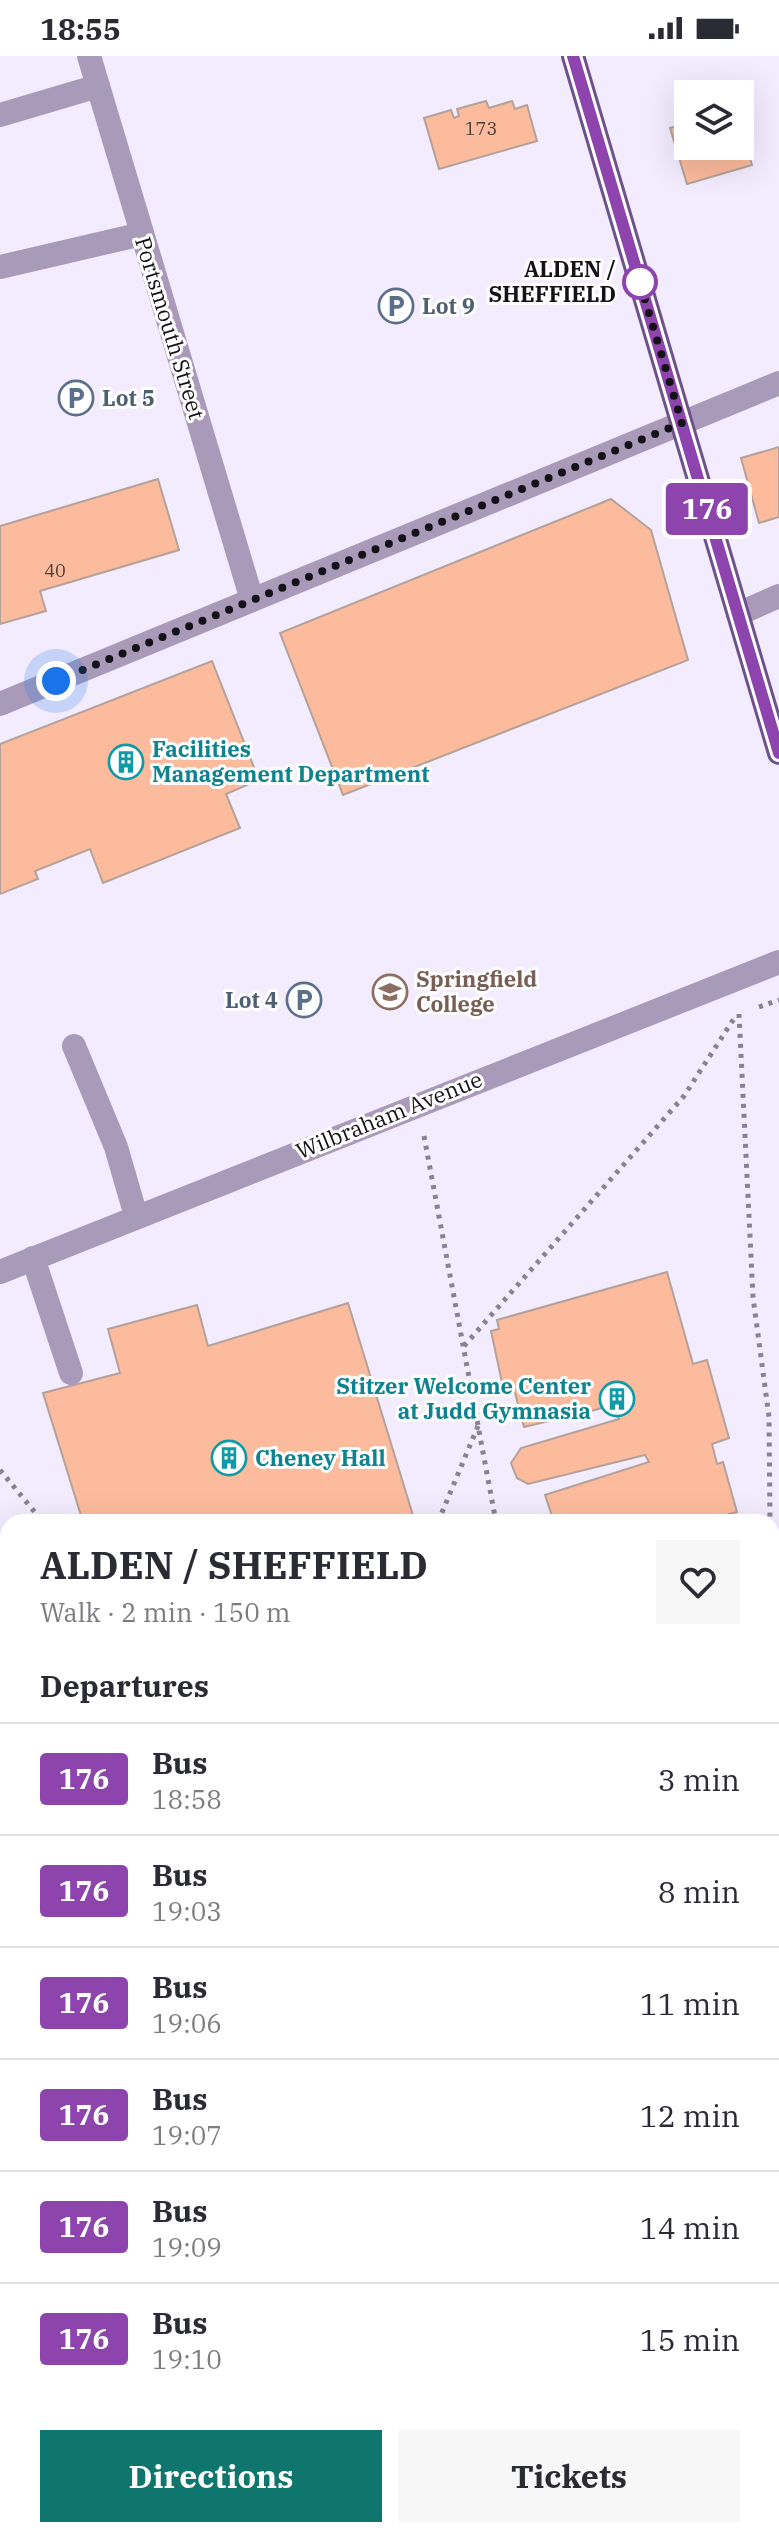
<!DOCTYPE html>
<html lang="en">
<head>
<meta charset="utf-8">
<style>
  :root { --surface:#fff; --page:#f7f7f7; --text:#2b2b33; --muted:#7c7c81; --line:#e1e1e2; --accent:#0f766e }
  body { margin:0; font-family:"IBM Plex Serif",serif; background:var(--page); color:var(--text); height:100vh; display:flex; flex-direction:column; font-size:30px; white-space:nowrap }
  * { box-sizing:border-box; margin:0 }
  p { font-size:26px; color:var(--muted) }
  .icon { flex:none; width:44px; height:44px; fill:none; stroke:currentColor; stroke-width:2; stroke-linecap:round; stroke-linejoin:round }
  .map { position:relative; flex:1; overflow:hidden }
  .details { position:absolute; left:0px; top:1458px; width:780px; height:1024px; display:flex; flex-direction:column; background:var(--surface); border-radius:24px 24px 0 0; box-shadow:0 8px 32px #0002 }
  .details>* { flex:none }
  .badge { padding:0 16px; border-radius:6px; font-size:28px; line-height:52px }
  .fabs { position:absolute; left:674px; top:24px; display:grid; gap:16px }
  .fabs a { display:grid; place-items:center; width:80px; height:80px; border-radius:0px; background:var(--surface); box-shadow:0 8px 32px #0002; font-size:40px }
  .you { position:absolute; width:40px; height:40px; margin:-20px; border:6px solid #fff; border-radius:50%; background:#1a73e8; box-shadow:0 0 0 12px #1a73e833 }
  .map>.badge { position:absolute; translate:-50% -50%; box-shadow:0 0 0 4px #fff }
  h2 { padding:0 40px; font-size:30px; line-height:72px }
  .round { display:grid; place-items:center; flex:none; width:84px; height:84px; border-radius:0px; background:var(--page) }
  .overview { display:flex; align-items:center; justify-content:space-between; height:136px; padding:0 40px }
  h1 { font-size:38px; font-weight:700; line-height:60px }
  .primary-button { display:flex; gap:16px; margin-top:auto; padding:16px 40px }
  .primary-button a { flex:1; height:92px; border-radius:0px; background:var(--accent); color:#fff; font-size:32px; font-weight:700; line-height:92px; text-align:center }
  .primary-button a+a { background:var(--page); color:var(--text) }
  ul { padding:0; list-style:none }
  li { display:flex; align-items:center; gap:24px; height:112px; padding:0 40px; border-top:2px solid var(--line) }
  li div { flex:1 }
  li b { display:block; font-size:30px }
  li em { font-style:normal }
  li .badge { min-width:88px; font-weight:700; text-align:center }
  .status { display:flex; justify-content:space-between; align-items:center; height:56px; padding:0 40px; background:var(--surface); direction:ltr }
  .status svg { height:22px; fill:currentColor }
  .map>svg:first-child { display:block }
</style>
</head>
<body>
<div class="status"><b>18:55</b><svg viewBox="0 0 49 12"><path d="M0 12V9h3v3zM5 12V6h3v6zM10 12V3h3v9zM15 12V0h3v12zM26 1h20v11H26zM47 4h2v5h-2z"/></svg></div>
<div class="map">
<svg width="779" height="2482" viewBox="0 0 779 2482">
  <rect width="100%" height="100%" fill="#f2ecfe"/>
  <polygon fill="#61c1e9" points="445,2474 698,2474 707,2482 429,2482"/>
  <g fill="#fcbb9d" stroke="#b4a29a" stroke-width="2">
    <polygon points="486,45 489,52 512,45 515,53 527,49 537,85 439,113 424,62 451,54 454,62 459,60 457,53"/>
    <polygon points="688,67 688,90 740,90 740,69 752,109 687,128 670,72"/>
    <polygon points="779,391 779,461 759,467 741,402"/>
    <polygon points="158,423 179,494 40,535 46,555 0,568 0,470"/>
    <polygon points="611,443 651,474 688,604 343,739 280,577"/>
    <polygon points="212,605 259,724 226,738 240,772 103,827 90,793 35,815 38,823 0,838 0,688"/>
    <polygon points="667,1216 693,1308 707,1304 729,1382 712,1388 717,1408 723,1406 737,1456 729,1458 730,1463 741,1466 554,1466 545,1439 649,1406 645,1399 528,1428 517,1422 511,1407 521,1392 619,1363 615,1349 524,1371 514,1333 504,1336 491,1275 499,1273 497,1264"/>
    <polygon points="348,1247 415,1466 83,1466 43,1337 120,1317 108,1273 197,1249 208,1290"/>
    <polygon points="8,1496 8,1629 4,1630 0,1612 0,1498"/>
    <polygon points="8,1817 8,1950 0,1952 0,1819"/>
    <polygon points="779,1832 779,2070 772,2072 772,1849"/>
    <polygon points="8,2131 8,2234 0,2229 0,2134"/>
  </g>
  <g fill="none" stroke-linecap="round" stroke-linejoin="round">
    <g stroke="#87838f" stroke-width="5" stroke-dasharray="4 6" stroke-linecap="butt">
      <polyline points="759,951 779,944"/>
      <polyline points="739,958 753,1241 769,1361 770,1466"/>
      <polyline points="424,1080 496,1466"/>
      <polyline points="464,1290 684,1040 735,961"/>
      <polyline points="0,1414 43,1466"/>
      <polyline points="438,1466 478,1370"/>
      <polyline points="772,1494 779,1496"/>
      <polyline points="0,1644 8,1642"/>
      <polyline points="772,1777 779,1783"/>
      <polyline points="772,1807 779,1805"/>
    </g>
    <g stroke="#a99aba" stroke-width="24">
      <polyline points="89,0 252,544"/>
      <polyline points="0,59 98,30"/>
      <polyline points="0,211 142,178"/>
      <polyline points="738,558 779,540"/>
      <polyline points="0,648 779,327"/>
      <polyline points="74,990 116,1091 136,1160"/>
      <polyline points="33,1202 71,1317"/>
      <polyline points="0,1216 779,906"/>
      <polyline points="0,2052 8,2053"/>
    </g>
    <polyline stroke="#6e538a" stroke-width="24" points="573,0 779,697"/>
  </g>
  <g fill="none" stroke-linecap="round" stroke-linejoin="round">
    <g stroke="#fff" stroke-width="18">
      <polyline id="line" points="573,0 779,697"/>
    </g>
    <use href="#line" stroke="#8e44ad" stroke-width="12"/>
    <polyline stroke="#141218" stroke-width="8" stroke-dasharray="0 14.4" points="56,625 682,367 636,214 640,226"/>
  </g>
  <defs>
    <g id="parking-ring" transform="scale(1.8)"><circle r="9.5" fill="#fff" stroke="#5c6f8a" stroke-width="1.5"/><path d="M-3.5-5.5H1a3.5 3.5 0 0 1 0 7H-1V5.5H-3.5ZM-1-3.4V-.6H.8a1.4 1.4 0 0 0 0-2.8Z" fill="#5c6f8a"/></g>
    <g id="building-ring" transform="scale(1.8)"><circle r="9.5" fill="#fff" stroke="#0f9aa8" stroke-width="1.5"/><path d="M-4-6H4V6H1V3H-1V6H-4ZM-2.5-4.3h1.7v1.8h-1.7ZM.8-4.3h1.7v1.8H.8ZM-2.5-1h1.7V.8h-1.7ZM.8-1h1.7V.8H.8Z" fill="#0f9aa8"/></g>
    <g id="university-ring" transform="scale(1.8)"><circle r="9.5" fill="#fff" stroke="#8d6e63" stroke-width="1.5"/><path d="M0-5L7-2L0 1L-7-2ZM-4 1L0 2.5L4 1V4Q0 6-4 4Z" fill="#8d6e63"/></g>
  </defs>
  <g fill-rule="evenodd">
    <use href="#parking-ring" x="396" y="250"/>
    <use href="#parking-ring" x="76" y="342"/>
    <use href="#building-ring" x="126" y="706"/>
    <use href="#university-ring" x="390" y="936"/>
    <use href="#parking-ring" x="304" y="944"/>
    <use href="#building-ring" x="617" y="1343"/>
    <use href="#building-ring" x="229" y="1402"/>
  </g>
  <circle fill="#fff" stroke="#8e44ad" stroke-width="4" cx="640" cy="226" r="16"/>
  <g text-anchor="middle" stroke-width="6" stroke-linejoin="round" paint-order="stroke">
    <g font-size="18" fill="#4e3c39">
      <text x="481" y="79">173</text>
      <text x="55" y="521">40</text>
    </g>
    <g font-size="22" font-weight="bold" fill="#141218" stroke="#fff" text-anchor="end">
      <text x="616" y="221">ALDEN /<tspan x="616" dy="25">SHEFFIELD</tspan></text>
    </g>
    <g font-size="22" font-weight="bold" fill="#4e5e75" stroke="#fff" text-anchor="start">
      <text x="422" y="258">Lot 9</text>
      <text x="102" y="350">Lot 5</text>
      <text x="278" y="952" text-anchor="end">Lot 4</text>
    </g>
    <g font-size="22" fill="#141218" stroke="#fff">
      <text transform="translate(170 272) rotate(73)" y="8">Portsmouth Street</text>
      <text transform="translate(389 1059) rotate(-22)" y="8">Wilbraham Avenue</text>
    </g>
    <g font-size="22" font-weight="bold" fill="#0d838f" stroke="#fff" text-anchor="start">
      <text x="152" y="701">Facilities<tspan x="152" dy="25">Management Department</tspan></text>
      <text x="591" y="1338" text-anchor="end">Stitzer Welcome Center<tspan x="591" dy="25">at Judd Gymnasia</tspan></text>
      <text x="255" y="1410">Cheney Hall</text>
    </g>
    <g font-size="22" font-weight="bold" fill="#785e54" stroke="#fff" text-anchor="start">
      <text x="416" y="931">Springfield<tspan x="416" dy="25">College</tspan></text>
    </g>
  </g>
</svg>
<div class="fabs">
<a><svg class="icon" aria-label="layers" viewBox="0 0 24 24"><path d="M12 4l9 5-9 5-9-5zM3 14l9 5 9-5"/></svg></a>
</div>
<div class="you" style="left:56px;top:625px"></div>
<b class="badge" style="left:707px;top:453px;background:#8e44ad;color:#fff">176</b>
<section class="details">
<div class="overview"><div><h1>ALDEN / SHEFFIELD</h1><p>Walk · 2 min · 150 m</p></div><a class="round"><svg class="icon" aria-label="heart" viewBox="0 0 24 24"><path d="M12 20l-8-8c-3-5 5-10 8-4 3-6 11-1 8 4z"/></svg></a></div>
<h2>Departures</h2>
<ul>
<li><span class="badge" style="background:#8e44ad;color:#fff">176</span><div><b>Bus</b><p>18:58</p></div><em>3 min</em></li>
<li><span class="badge" style="background:#8e44ad;color:#fff">176</span><div><b>Bus</b><p>19:03</p></div><em>8 min</em></li>
<li><span class="badge" style="background:#8e44ad;color:#fff">176</span><div><b>Bus</b><p>19:06</p></div><em>11 min</em></li>
<li><span class="badge" style="background:#8e44ad;color:#fff">176</span><div><b>Bus</b><p>19:07</p></div><em>12 min</em></li>
<li><span class="badge" style="background:#8e44ad;color:#fff">176</span><div><b>Bus</b><p>19:09</p></div><em>14 min</em></li>
<li><span class="badge" style="background:#8e44ad;color:#fff">176</span><div><b>Bus</b><p>19:10</p></div><em>15 min</em></li>
</ul>
<div class="primary-button"><a>Directions</a><a>Tickets</a></div>
</section>
</div>
</body>
</html>
